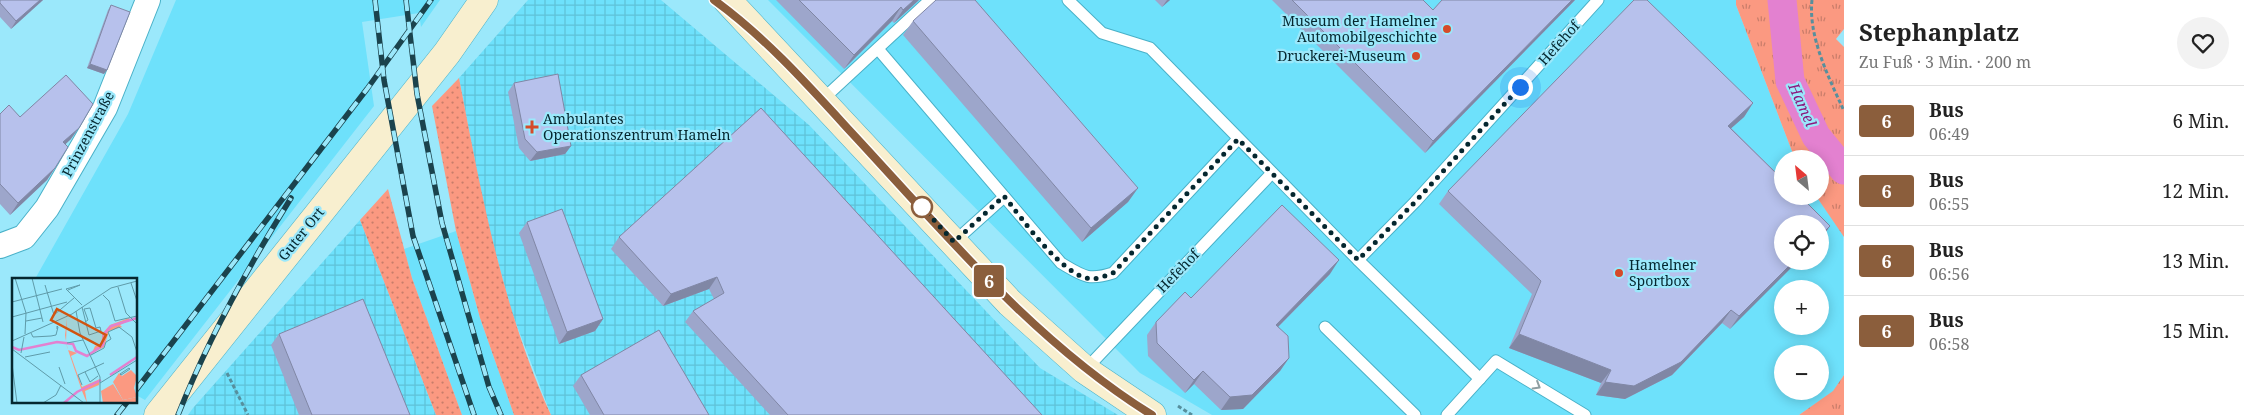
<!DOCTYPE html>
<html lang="de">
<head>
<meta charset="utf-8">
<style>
  :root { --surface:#fff; --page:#f2f2f2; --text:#222; --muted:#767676; --line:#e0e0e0 }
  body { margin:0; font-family:"Noto Serif",serif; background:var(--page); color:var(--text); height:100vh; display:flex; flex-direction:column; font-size:19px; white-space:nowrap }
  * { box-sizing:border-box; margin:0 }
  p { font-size:16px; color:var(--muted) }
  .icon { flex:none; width:28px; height:28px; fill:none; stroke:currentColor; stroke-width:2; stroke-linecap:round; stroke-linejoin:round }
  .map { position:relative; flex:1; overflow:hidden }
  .side { display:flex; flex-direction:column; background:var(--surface); width:400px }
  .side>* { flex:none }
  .badge { padding:0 10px; border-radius:4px; font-size:18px; line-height:32px }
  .needle { width:32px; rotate:332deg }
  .tools { position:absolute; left:1774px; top:150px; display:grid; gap:10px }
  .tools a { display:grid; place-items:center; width:55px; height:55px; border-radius:50%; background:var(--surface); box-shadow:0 2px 12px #0003; font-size:25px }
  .you { position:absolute; width:25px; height:25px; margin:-12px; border:4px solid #fff; border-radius:50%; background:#1a73e8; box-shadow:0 0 0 8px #1a73e833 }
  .map>.badge { position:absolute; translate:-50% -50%; box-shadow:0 0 0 2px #fff }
  .round { display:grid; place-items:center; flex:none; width:52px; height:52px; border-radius:26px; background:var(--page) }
  .summary { display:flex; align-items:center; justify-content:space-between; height:85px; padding:0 15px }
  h1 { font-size:24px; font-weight:700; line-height:38px }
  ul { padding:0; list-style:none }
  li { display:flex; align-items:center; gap:15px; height:70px; padding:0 15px; border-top:1px solid var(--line) }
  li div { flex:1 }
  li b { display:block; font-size:19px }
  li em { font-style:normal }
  li .badge { min-width:55px; font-weight:700; text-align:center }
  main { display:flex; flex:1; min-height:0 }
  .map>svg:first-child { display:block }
</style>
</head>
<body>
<main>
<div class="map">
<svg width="1844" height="415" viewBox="0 0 1844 415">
  <defs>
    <pattern id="industrial-grid" width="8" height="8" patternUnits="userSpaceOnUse" patternTransform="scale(1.25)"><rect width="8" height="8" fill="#6ee1fb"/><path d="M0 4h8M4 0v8" fill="none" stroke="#5ec1d7"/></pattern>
    <pattern id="grass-dots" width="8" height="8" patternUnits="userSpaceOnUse" patternTransform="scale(1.25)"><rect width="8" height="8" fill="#fb9981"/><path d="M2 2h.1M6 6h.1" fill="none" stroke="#c97d6a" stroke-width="1.8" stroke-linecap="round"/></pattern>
    <pattern id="park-tufts" width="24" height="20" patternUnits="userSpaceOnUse" patternTransform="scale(1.25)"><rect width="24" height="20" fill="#fb9981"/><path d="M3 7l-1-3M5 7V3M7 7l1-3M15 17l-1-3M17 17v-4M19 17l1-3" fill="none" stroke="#c97d6a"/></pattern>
  </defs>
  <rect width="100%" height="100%" fill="#9be8fb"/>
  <g fill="#6ee1fb" fill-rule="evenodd">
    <polygon points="176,0 440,0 421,27 419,13 362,22 374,106 145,400 136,395 136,279 35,279 128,114"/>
    <path d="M768,0H1736V5L1795,159H1782V196H1816L1843,234L1844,375L1834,391L1799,415H1212L1140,373ZM1782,224H1820V261H1782ZM1782,289H1820V326H1782ZM1782,354H1820V391H1782Z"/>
    <polygon points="456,231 480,318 514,415 462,415 412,278 404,249"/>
  </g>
  <g fill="url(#industrial-grid)">
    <polygon points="528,0 661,0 809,125 1040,368 1118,415 551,415 512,313 486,218 459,78"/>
    <polygon points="360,220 436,415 188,415 193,408"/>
  </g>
  <g fill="url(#grass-dots)">
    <path d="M459,78C481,192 502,308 551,415H514L480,318L456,231L432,106Z"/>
    <polygon points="388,189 412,278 462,415 436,415 360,220"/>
  </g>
  <g fill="url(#park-tufts)">
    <polygon points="1736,0 1844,0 1844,29 1836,39 1844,47 1844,237 1816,196 1820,196 1820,159 1795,159 1736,5"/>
    <polygon points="1844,375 1844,415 1799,415 1833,391"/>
  </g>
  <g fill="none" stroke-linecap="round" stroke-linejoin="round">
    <polyline stroke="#e381d0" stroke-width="29" points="1782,0 1790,81 1816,136 1844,170"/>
    <g stroke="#49b1c8" stroke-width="13">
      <g id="service">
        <polyline points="1068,0 1102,33 1150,48 1358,260 1415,202 1598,0"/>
        <path d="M878,49L1061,263C1083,276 1088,281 1113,273L1238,139"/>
        <polyline points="822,100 930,0"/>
        <polyline points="954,242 1004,197"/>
        <polyline points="1358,260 1480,379"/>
        <polyline points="1325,327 1415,415"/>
        <polyline points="1085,370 1272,173"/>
        <polyline points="1447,415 1496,361 1585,415"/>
      </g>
    </g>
    <g stroke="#49b1c8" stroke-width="26">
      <polyline id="minor" points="0,246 24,237 47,208 105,108 148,0"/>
    </g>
    <g stroke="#49b1c8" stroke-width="29">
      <g id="secondary">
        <polyline points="727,0 1010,303 1085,370 1152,415"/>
        <polyline points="158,415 447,53 484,0"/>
      </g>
    </g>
    <g stroke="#568f9d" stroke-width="3" stroke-dasharray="4 2.5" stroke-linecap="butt">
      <path d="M1812,0C1808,37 1829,78 1844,111"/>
      <polyline points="227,373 248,415"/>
      <polyline points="1178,406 1192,415"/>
    </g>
    <use href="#service" stroke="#fff" stroke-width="11"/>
    <use href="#minor" stroke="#fff" stroke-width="24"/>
    <use href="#secondary" stroke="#f8efcf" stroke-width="28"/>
    <g stroke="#1b434d" stroke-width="5.5">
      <g id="rail">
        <polyline points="375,0 384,80 413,236 474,415"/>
        <polyline points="406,0 417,94 442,223 489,387 501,415"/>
        <polyline points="136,390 367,89 431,0"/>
        <polyline points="117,415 128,401"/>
        <path d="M178,415C208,339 248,267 291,198"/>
      </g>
    </g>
    <use href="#rail" stroke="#9be8fb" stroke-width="4" stroke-dasharray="11" stroke-linecap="butt"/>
  </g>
  <g fill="#9da6cb">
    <polygon points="0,0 43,0 11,29 0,17"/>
    <polygon points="776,0 919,0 894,23 892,21 844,69"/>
    <polygon points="1155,0 1170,0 1162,7"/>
    <polygon points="1272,0 1423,0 1433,10 1442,0 1575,0 1425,153"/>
    <polygon points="111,5 104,74 87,68 108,10"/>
    <polygon points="913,21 1138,188 1128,202 1082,242 903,35"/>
    <polygon points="514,83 571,146 565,154 530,161 519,148 508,92"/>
    <polygon points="1753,103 1744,117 1731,128 1830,226 1820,240 1820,224 1782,261 1730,329 1722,323 1672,375 1625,399 1596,395 1601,383 1509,348 1532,294 1439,204 1448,191"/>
    <polygon points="761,108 1042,415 770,415 685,322 693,311 714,299 709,289 663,306 611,249 619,237"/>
    <polygon points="0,114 20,117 71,139 65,144 55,168 47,180 10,215 0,204"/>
    <polygon points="527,222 603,319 595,331 559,344 519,233"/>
    <polygon points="1330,274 1278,327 1289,358 1280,371 1243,409 1221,410 1194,384 1185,393 1148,356 1147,335 1156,322 1191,298"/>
    <polygon points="279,334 410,415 299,415 271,345"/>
    <polygon points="581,375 709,415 590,415 573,386"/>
  </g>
  <g fill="#8087a5">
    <polygon points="40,0 43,0 11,29 16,21"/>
    <polygon points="914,0 919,0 894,23 903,10"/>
    <polygon points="1167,0 1170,0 1162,7"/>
    <polygon points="1572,0 1575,0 1425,153 1433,141"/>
    <polygon points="901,7 892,21 844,69 854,55"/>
    <polygon points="90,64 107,70 104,74 87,68"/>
    <polygon points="1753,103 1744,117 1719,139 1728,126"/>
    <polygon points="79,128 71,139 55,154 63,142"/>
    <polygon points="571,146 565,154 530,161 537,152"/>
    <polygon points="55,168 47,180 10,215 18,203"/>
    <polygon points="1138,188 1128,202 1082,242 1091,228"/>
    <polygon points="1830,226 1820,240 1820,236"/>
    <polygon points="1339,260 1330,274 1267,338 1276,325"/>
    <polygon points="1794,261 1798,261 1730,329 1739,316"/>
    <polygon points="717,277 709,289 663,306 671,294"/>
    <polygon points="1731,310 1722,323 1672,375 1625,399 1596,395 1605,382"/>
    <polygon points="603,319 595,331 559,344 567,332"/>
    <polygon points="1519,334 1611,370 1601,383 1509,348"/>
    <polygon points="1289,358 1280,371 1243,409 1221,410 1230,397"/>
    <polygon points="1203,371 1194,384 1185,393 1194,380"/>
  </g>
  <g fill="#b7c1ec" stroke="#8087a5">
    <polygon points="0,0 40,0 16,21 0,3"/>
    <polygon points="799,0 914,0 903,10 901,7 854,55"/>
    <polygon points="936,0 975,0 1138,188 1091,228 913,21"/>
    <polygon points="1292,0 1423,0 1433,10 1442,0 1572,0 1433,141"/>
    <polygon points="1634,0 1647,0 1753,103 1728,126 1782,179 1782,196 1800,196 1830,226 1820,236 1820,224 1782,224 1782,261 1794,261 1739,316 1731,310 1681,362 1634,386 1605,382 1611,370 1519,334 1541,281 1448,191"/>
    <polygon points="111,5 130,12 107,70 90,64"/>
    <polygon points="558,74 571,146 537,152 525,139 514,83"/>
    <polygon points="66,75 93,104 79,128 63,142 68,147 55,168 18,203 0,184 0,114 9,105 20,117"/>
    <polygon points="761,108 1042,415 788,415 693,311 724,293 717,277 671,294 619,237"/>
    <polygon points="1282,205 1339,260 1276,325 1288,336 1289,358 1252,395 1230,397 1203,371 1194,380 1157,343 1156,322 1185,292 1191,298"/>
    <polygon points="562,209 603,319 567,332 527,222"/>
    <polygon points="363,299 410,415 312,415 279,334"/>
    <polygon points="659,330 709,415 604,415 581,375"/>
  </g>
  <defs><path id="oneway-chevron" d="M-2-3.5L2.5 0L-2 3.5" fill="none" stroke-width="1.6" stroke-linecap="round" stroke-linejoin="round" transform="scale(1.25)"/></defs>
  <use stroke="#8e9ea1" href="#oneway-chevron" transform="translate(1537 386) rotate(31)"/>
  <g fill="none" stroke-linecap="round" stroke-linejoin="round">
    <g stroke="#fff" stroke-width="11">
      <path id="line" d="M714,0C765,37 808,85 850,131C945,233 1033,341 1152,415"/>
    </g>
    <use href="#line" stroke="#8b5e3c" stroke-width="8"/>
    <path stroke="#05272f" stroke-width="5" stroke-dasharray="0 9" d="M922,207L954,242L1004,196C1022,218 1064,280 1094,279C1100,278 1107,275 1113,273L1238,139L1358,260L1415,202L1520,87"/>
  </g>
  <g fill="#d54b29" stroke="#9be8fb" stroke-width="2">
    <circle cx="1447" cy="29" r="5"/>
    <circle cx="1416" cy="56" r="5"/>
    <path d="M529.5 119.5h5v5h5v5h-5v5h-5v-5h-5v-5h5z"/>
    <circle cx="1619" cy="273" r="5"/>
  </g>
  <circle fill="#fff" stroke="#8b5e3c" stroke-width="2.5" cx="922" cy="207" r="10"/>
  <g text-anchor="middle" stroke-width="4.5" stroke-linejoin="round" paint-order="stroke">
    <g font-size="14" fill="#05272f" stroke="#9be8fb" text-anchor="end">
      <text x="1437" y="26">Museum der Hamelner<tspan x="1437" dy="16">Automobilgeschichte</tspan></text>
      <text x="1406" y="61">Druckerei-Museum</text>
      <text x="543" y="124" text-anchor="start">Ambulantes<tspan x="543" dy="16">Operationszentrum Hameln</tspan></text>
      <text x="1629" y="270" text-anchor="start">Hamelner<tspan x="1629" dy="16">Sportbox</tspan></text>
    </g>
    <g font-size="14" fill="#05272f" stroke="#9be8fb">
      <text transform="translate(1559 43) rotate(-48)" y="5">Hefehof</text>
      <text transform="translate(88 134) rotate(-62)" y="5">Prinzenstraße</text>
      <text transform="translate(301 234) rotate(-51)" y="5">Guter Ort</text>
      <text transform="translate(1178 271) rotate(-46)" y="5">Hefehof</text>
    </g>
    <g font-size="15" font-style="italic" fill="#8c167c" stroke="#9be8fb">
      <text transform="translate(1802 105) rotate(66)" y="5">Hamel</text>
    </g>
  </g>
  <g transform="translate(12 278)">
    <rect width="125" height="125" fill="#9be8fb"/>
    <path d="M55,40L54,64L56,72L65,75L59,78L70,109L88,101L87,107L73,113L75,125L70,113L55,69L53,57Z" fill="#fb9981"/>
    <path d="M117,40L118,42L108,47L110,49L97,53L92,69L80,75L83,68L89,66L91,55L98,47ZM119,92L125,98L122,110L125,119L111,122L101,104L107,95L110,98Z" fill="#fb9981"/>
    <path d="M101,106L111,122L125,119V125H91L89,113Z" fill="#fb9981"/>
    <path fill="none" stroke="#e381d0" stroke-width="2.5" d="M0,69L7,72L45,64L61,66L64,73L75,78L91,67L92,56L99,48L125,40M98,97L125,79M52,125L65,114L89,102"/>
    <path fill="none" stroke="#5f9ba9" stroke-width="1" d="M3,0L14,35L13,56M20,0L31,44M119,5L125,23M33,7L42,37L62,20M106,9L114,35L125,46M54,11L68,7L56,12M54,11L70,27M91,17L97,23L103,43L125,38M0,24L50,11M70,29L77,57L89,53L88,49L84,50L78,30L72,31M72,31L76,42L73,44M64,33L68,55L88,99V125M0,39L55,24M14,43L30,40M19,55L21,59L39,58L44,57L46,49L45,48V51M0,63L60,36L99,10L125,3M55,65L71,62M0,71L72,125M9,75L12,59M79,77L92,70L94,64L99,61L96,54L107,49L120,59L125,74M13,79L38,74M0,86L5,125M47,89L53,106M117,90L118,91L109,97L108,96ZM73,94L78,104L86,98M88,105L125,82M70,107L66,97L92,85M31,125L44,117L49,107"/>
    <path fill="#d15410" fill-opacity="0.15" stroke="#d15410" stroke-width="2.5" d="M45,31L94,57L88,68L39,42Z"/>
    <rect width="125" height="125" fill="none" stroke="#05272f" stroke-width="2.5"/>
  </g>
</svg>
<div class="tools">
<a><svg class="needle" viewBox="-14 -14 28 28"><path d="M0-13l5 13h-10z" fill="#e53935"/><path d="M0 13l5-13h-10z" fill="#767676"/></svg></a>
<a><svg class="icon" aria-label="locate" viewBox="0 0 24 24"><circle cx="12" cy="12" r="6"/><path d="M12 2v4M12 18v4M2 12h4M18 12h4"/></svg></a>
<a>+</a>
<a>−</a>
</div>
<div class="you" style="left:1520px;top:87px"></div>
<b class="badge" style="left:989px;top:281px;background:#8b5e3c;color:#fff">6</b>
</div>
<section class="side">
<div class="summary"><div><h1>Stephanplatz</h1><p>Zu Fuß · 3 Min. · 200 m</p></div><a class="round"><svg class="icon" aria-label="heart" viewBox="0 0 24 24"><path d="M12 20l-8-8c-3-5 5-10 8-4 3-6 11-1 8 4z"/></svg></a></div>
<ul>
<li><span class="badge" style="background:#8b5e3c;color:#fff">6</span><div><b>Bus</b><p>06:49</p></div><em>6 Min.</em></li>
<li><span class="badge" style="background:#8b5e3c;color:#fff">6</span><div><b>Bus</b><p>06:55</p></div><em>12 Min.</em></li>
<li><span class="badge" style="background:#8b5e3c;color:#fff">6</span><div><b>Bus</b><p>06:56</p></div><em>13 Min.</em></li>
<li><span class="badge" style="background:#8b5e3c;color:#fff">6</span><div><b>Bus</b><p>06:58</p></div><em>15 Min.</em></li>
</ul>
</section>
</main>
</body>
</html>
